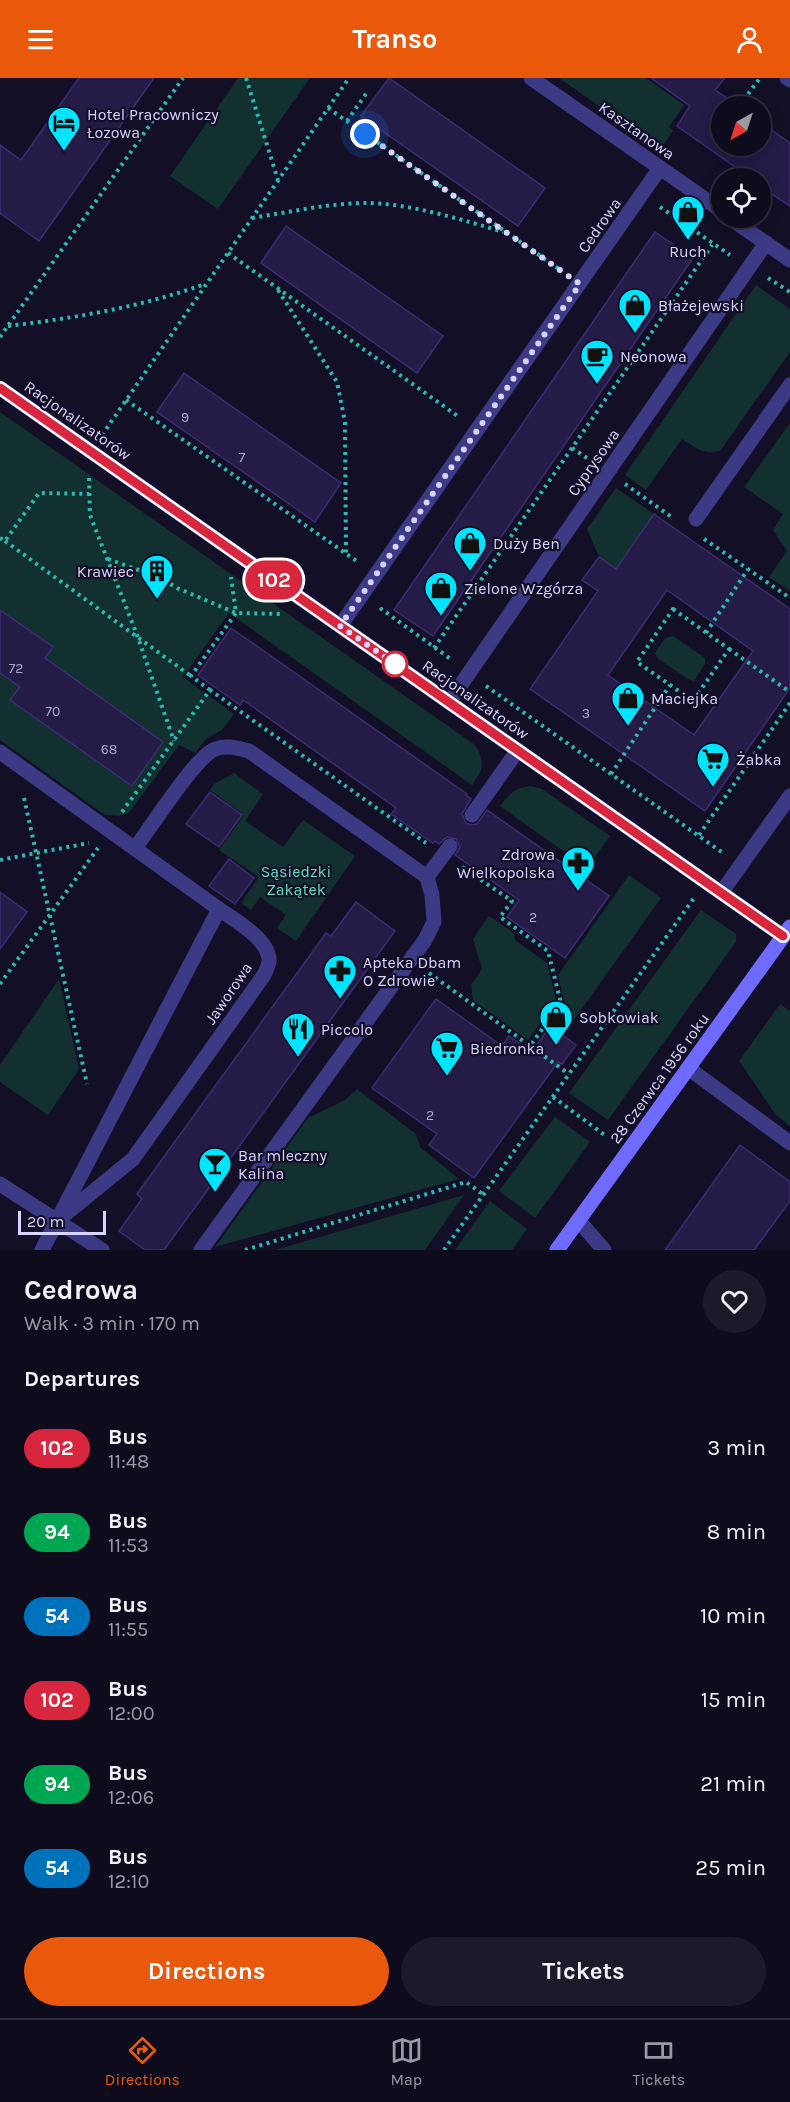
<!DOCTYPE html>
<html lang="en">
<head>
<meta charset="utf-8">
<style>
  :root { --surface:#0e0b1c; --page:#1c1929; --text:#f1f3f6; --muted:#9b9ba3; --line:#2e2b3b; --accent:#ea580c }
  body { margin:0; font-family:Karla,sans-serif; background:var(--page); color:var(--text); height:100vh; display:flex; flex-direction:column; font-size:22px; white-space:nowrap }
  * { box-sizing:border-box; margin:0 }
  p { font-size:20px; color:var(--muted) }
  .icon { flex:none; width:33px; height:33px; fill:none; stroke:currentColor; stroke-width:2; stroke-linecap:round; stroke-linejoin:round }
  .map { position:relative; height:1172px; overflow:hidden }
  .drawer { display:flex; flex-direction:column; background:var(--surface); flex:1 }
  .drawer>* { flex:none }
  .badge { padding:0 12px; border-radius:20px; font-size:21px; line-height:39px }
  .needle { width:39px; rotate:219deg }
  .tools { position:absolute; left:711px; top:18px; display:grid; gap:12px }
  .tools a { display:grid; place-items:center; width:60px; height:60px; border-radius:50%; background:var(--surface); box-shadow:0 3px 15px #0003,0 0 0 2px var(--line); font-size:30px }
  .scale { position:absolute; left:18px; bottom:15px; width:88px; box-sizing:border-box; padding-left:6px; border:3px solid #d9d4ff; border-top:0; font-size:16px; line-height:21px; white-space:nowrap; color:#d9d4ff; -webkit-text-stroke:4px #130f26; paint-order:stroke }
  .you { position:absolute; width:30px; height:30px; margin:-15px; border:4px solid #fff; border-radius:50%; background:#1a73e8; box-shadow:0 0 0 9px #1a73e833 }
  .map>.badge { position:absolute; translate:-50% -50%; box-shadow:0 0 0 3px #fff }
  h2 { padding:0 24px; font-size:22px; line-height:54px }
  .round { display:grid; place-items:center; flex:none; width:63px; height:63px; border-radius:32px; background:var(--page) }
  .head { display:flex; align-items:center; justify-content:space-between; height:102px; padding:0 24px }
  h1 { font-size:28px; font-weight:700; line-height:45px }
  .button { display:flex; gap:12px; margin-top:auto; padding:12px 24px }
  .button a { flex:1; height:69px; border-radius:36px; background:var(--accent); color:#fff; font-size:24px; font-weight:700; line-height:69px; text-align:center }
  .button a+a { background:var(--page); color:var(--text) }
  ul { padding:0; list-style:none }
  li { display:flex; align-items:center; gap:18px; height:84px; padding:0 24px }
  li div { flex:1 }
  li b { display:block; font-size:22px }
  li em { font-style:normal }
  li .badge { min-width:66px; font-weight:700; text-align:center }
  header { display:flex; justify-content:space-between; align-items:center; height:78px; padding:0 24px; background:var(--accent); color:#fff; font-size:27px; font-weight:700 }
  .tabs { display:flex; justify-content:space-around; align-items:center; height:84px; border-top:2px solid var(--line); background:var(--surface); font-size:16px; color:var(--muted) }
  .tabs a { display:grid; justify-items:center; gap:3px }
  .tabs .on { color:var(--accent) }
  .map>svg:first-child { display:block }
</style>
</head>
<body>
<header><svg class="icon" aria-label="menu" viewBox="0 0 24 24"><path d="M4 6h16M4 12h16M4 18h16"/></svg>Transo<svg class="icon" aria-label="person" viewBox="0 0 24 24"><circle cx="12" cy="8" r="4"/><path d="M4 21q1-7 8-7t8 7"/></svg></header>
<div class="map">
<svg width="790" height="1172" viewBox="0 0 790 1172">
  <rect width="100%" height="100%" fill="#130f26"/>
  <g fill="#12302f">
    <polygon points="238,0 310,0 218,131 170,98"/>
    <polygon points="559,0 646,0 684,27 669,49 673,53 660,71"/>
    <path d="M756,207L790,231V274L720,373C703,377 696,370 682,361L646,412L625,397Z"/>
    <path d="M0,334L475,667C486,684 483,692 472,707L229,535L183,599L234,636L222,652L206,661L195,675L179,667L129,735L119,738L105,737L0,662Z"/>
    <polygon points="790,345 790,513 769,499 787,473 773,452 783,436 744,409"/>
    <polygon points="616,410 654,436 616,491 599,479 587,451"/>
    <polygon points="673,558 705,580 705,586 694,603 688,601 657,580 655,575 665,560"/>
    <polygon points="234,695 263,716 245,743 283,769 303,742 355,778 296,863 277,850 286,837 260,819 251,832 241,825 259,799 219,772 244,737 210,712 214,706"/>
    <path d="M530,708L542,711L610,758L587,790L500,728C509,716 515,710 530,708Z"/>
    <polygon points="629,797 661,820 563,957 550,948 565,927 558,897"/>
    <polygon points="701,832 736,856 736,864 608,1042 569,1015"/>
    <polygon points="489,838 514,855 515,862 547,885 556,923 528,962 473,922 471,907 482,891 473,861"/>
    <polygon points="59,901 79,991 48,1037 0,1004 0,987"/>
    <polygon points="780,926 790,933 790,1048 776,1037 739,983"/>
    <polygon points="357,1011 416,1056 420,1069 459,1101 215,1169 308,1040 345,1022"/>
    <polygon points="555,1039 590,1064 535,1140 499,1113"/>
    <polygon points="464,1117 425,1172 275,1172"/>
    <polygon points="490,1123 527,1151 512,1172 455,1172"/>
  </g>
  <g fill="#241b47" stroke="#3b2d73" stroke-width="1.5" fill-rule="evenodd">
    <polygon points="79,0 154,0 39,163 0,135 0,67 21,82"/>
    <polygon points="389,0 545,110 518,148 361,38"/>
    <polygon points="651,0 725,0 715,12 739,28 722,28 722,68 760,68 760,44 790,65 790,128 760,108 760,100 751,100 677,48 690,28"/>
    <polygon points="286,148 443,258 417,295 261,185"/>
    <polygon points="655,154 693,180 433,558 394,532"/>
    <polygon points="184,295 341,405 315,444 157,334"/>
    <path d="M654,436L790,531V610L705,733L530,611L598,513L582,502L599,479L616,491ZM667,512L753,573L694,657L608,597Z"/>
    <polygon points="0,532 53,569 45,580 163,664 132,708 10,622 20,609 0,595"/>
    <polygon points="231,550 467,716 466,717 471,721 462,736 466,745 471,747 477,746 487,732 609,818 565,880 507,839 519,822 455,777 460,769 456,761 447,759 439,766 435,763 433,765 391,736 396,730 243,622 240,627 198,597"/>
    <polygon points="210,714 242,737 219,769 186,746"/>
    <polygon points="229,781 254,800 235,826 209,808"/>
    <polygon points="0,814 27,834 0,871"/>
    <polygon points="356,824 395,853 164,1172 145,1172 119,1153 142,1121 137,1116 326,855 331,858"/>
    <polygon points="436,921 502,968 509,958 532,974 550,948 576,967 562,986 558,984 474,1100 429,1067 437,1056 372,1010"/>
    <polygon points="740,1067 790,1104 790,1123 754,1172 665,1172"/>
  </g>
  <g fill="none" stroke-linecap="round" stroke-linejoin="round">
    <g stroke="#2fb8b0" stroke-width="4" stroke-dasharray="3 4.5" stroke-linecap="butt">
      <polyline points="246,0 278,102"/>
      <polyline points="739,28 760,0"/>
      <polyline points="328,30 562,193"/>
      <polyline points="347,43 368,13"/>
      <polyline points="660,129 730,177"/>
      <path d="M252,140C290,134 329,125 367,125C407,125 464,142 503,154"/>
      <polyline points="228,175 459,339"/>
      <polyline points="768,200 790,214"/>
      <polyline points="278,212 337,304 345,344 346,476"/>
      <path d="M8,248C75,240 141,229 205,206"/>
      <polyline points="0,259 183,0"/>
      <polyline points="126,322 358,484"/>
      <polyline points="102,357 349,0"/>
      <polyline points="572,370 590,382"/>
      <polyline points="89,400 90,437 137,557 174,663"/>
      <polyline points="625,406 673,440"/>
      <polyline points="0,460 5,463 39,415 89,416"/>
      <polyline points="704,461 790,520"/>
      <polyline points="5,463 191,598"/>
      <polyline points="108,481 161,500 177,510 236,535 282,536"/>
      <polyline points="380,530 452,582"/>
      <polygon points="673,531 729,571 693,623 637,584"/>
      <polyline points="706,555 748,491"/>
      <polyline points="434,570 712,167"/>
      <polyline points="729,571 790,614"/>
      <polyline points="486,608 723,775"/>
      <polyline points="210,612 191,598 236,535 231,499"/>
      <polyline points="611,696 670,607"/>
      <polyline points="24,720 87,1006"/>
      <polyline points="122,734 210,612 426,765"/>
      <polyline points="699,757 790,625"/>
      <polyline points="0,782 89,765"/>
      <polyline points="462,789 512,823 500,839 548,873 561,925 530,968"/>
      <polyline points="429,895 569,996"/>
      <polyline points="0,906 98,770"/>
      <polyline points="553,1019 606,1058"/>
      <polyline points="245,1172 466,1104 484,1117"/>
      <polyline points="444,1172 694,820"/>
    </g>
    <g stroke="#3d3a85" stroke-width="15">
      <polyline points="696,441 790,307"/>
      <polyline points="472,737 518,672"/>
      <path d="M135,770C152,748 192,684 213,672C225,666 237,670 249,673L427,799L432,817L434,844L425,862L201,1172"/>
      <polyline points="427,799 450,768"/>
      <polyline points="721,815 790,718"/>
      <path d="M219,831C234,842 271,862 269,884C268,888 266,893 264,897L133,1081L57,1143Z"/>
      <polyline points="688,990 790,1065"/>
    </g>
    <g stroke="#3d3a85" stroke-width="15">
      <polyline points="531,0 722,133"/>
      <polyline points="787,0 790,2"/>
      <polyline points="730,140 790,182"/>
      <polyline points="0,310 783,858"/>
      <polyline points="340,548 660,90"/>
      <polyline points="449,624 766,165"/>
      <polyline points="0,674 219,831"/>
      <polyline points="0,1106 102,1172"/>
      <polyline points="578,1142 604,1172"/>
      <polyline points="42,1172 57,1143"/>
    </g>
    <polyline stroke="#6f6bff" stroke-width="15" points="557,1172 790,849"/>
  </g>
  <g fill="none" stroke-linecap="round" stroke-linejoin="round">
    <g stroke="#fff" stroke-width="14">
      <polyline id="line" points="0,310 783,858"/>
    </g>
    <use href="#line" stroke="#d7263d" stroke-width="9"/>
    <polyline stroke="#d9d4ff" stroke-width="6" stroke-dasharray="0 10.8" points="365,56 580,206 340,548 395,586"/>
  </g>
  <defs>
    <g id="hotel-pin" transform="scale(1.725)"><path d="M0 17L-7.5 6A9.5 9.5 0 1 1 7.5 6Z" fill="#00e5ff" stroke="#130f26"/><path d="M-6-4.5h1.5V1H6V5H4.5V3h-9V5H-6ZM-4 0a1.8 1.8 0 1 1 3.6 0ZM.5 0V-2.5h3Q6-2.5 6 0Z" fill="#111"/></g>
    <g id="shop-pin" transform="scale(1.725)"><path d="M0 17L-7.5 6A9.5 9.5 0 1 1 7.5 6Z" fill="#00e5ff" stroke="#130f26"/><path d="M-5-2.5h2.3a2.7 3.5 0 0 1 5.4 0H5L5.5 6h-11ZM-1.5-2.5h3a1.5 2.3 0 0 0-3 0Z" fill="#111"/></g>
    <g id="cafe-pin" transform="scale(1.725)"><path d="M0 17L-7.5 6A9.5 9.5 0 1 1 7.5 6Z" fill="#00e5ff" stroke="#130f26"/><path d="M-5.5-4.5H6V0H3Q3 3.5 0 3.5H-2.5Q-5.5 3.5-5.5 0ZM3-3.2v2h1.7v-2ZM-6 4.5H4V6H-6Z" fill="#111"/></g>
    <g id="building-pin" transform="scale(1.725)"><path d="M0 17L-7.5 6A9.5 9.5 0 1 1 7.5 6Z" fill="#00e5ff" stroke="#130f26"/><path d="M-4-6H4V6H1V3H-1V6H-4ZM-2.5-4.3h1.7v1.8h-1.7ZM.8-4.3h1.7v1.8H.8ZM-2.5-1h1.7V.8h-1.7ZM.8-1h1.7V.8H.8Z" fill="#111"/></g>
    <g id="supermarket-pin" transform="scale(1.725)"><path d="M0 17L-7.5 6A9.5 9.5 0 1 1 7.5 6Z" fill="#00e5ff" stroke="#130f26"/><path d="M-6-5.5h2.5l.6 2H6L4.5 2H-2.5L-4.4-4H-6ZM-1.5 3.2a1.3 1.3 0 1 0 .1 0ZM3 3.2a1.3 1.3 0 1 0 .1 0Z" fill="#111"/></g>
    <g id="pharmacy-pin" transform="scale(1.725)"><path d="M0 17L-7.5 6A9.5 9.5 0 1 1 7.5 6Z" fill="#00e5ff" stroke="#130f26"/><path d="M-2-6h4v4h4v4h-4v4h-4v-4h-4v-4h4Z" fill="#111"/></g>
    <g id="restaurant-pin" transform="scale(1.725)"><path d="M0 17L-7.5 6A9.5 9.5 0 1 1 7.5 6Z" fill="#00e5ff" stroke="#130f26"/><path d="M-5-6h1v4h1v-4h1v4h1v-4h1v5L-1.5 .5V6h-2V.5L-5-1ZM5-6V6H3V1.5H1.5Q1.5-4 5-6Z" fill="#111"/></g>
    <g id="bar-pin" transform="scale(1.725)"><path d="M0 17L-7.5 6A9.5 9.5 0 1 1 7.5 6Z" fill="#00e5ff" stroke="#130f26"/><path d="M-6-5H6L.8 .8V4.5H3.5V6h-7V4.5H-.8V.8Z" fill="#111"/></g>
  </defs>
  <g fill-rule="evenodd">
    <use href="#hotel-pin" x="64" y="45"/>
    <use href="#shop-pin" x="688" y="134"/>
    <use href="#shop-pin" x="635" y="227"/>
    <use href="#cafe-pin" x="597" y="278"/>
    <use href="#shop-pin" x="470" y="465"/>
    <use href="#building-pin" x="157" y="493"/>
    <use href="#shop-pin" x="441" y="510"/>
    <use href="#shop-pin" x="628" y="620"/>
    <use href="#supermarket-pin" x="713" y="681"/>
    <use href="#pharmacy-pin" x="578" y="785"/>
    <use href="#pharmacy-pin" x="340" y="893"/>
    <use href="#shop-pin" x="556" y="939"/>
    <use href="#restaurant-pin" x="298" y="951"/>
    <use href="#supermarket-pin" x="447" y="970"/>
    <use href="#bar-pin" x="215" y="1086"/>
  </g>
  <circle fill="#fff" stroke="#d7263d" stroke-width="3" cx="395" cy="586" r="12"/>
  <g text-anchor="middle" stroke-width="4.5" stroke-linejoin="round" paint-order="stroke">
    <g font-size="14" fill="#aca6d1">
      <text x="185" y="344">9</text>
      <text x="242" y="384">7</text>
      <text x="16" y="595">72</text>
      <text x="53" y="638">70</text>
      <text x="586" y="640">3</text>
      <text x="109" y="676">68</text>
      <text x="533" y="844">2</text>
      <text x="430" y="1042">2</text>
    </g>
    <g font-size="16" fill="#d9d4ff" stroke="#130f26" text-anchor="start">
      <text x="87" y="42">Hotel Pracowniczy<tspan x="87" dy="18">Łozowa</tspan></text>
      <text x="688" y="179" text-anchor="middle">Ruch</text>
      <text x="658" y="233">Błażejewski</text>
      <text x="620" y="284">Neonowa</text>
      <text x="493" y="471">Duży Ben</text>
      <text x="134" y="499" text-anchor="end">Krawiec</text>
      <text x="464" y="516">Zielone Wzgórza</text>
      <text x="651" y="626">MaciejKa</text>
      <text x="736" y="687">Żabka</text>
      <text x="555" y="782" text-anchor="end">Zdrowa<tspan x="555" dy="18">Wielkopolska</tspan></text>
      <text x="363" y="890">Apteka Dbam<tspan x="363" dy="18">O Zdrowie</tspan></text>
      <text x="579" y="945">Sobkowiak</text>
      <text x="321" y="957">Piccolo</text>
      <text x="470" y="976">Biedronka</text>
      <text x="238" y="1083">Bar mleczny<tspan x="238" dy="18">Kalina</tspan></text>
    </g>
    <g font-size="16" fill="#d9d4ff" stroke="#130f26">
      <text transform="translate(637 52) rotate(35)" y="6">Kasztanowa</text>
      <text transform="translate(599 147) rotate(-55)" y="6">Cedrowa</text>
      <text transform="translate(78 342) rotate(35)" y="6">Racjonalizatorów</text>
      <text transform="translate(593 384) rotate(-55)" y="6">Cyprysowa</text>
      <text transform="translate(476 621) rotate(35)" y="6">Racjonalizatorów</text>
      <text transform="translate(228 915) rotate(-56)" y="6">Jaworowa</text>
      <text transform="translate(659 1000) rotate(-54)" y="6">28 Czerwca 1956 roku</text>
    </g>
    <g font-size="16" fill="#5fe0c0" stroke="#130f26">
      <text x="296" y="799">Sąsiedzki<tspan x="296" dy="18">Zakątek</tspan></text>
    </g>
  </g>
</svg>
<div class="tools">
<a><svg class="needle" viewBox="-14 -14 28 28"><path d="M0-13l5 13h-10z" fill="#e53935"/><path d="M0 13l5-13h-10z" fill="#9b9ba3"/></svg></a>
<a><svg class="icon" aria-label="locate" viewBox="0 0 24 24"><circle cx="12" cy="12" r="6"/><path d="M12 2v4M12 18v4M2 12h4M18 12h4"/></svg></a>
</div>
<div class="scale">20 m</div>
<div class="you" style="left:365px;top:56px"></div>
<b class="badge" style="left:274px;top:502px;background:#d7263d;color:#fff">102</b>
</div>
<section class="drawer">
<div class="head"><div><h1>Cedrowa</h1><p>Walk · 3 min · 170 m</p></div><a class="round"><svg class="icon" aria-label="heart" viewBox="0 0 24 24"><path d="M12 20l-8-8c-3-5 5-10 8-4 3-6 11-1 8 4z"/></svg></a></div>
<h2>Departures</h2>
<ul>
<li><span class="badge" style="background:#d7263d;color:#fff">102</span><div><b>Bus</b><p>11:48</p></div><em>3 min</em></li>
<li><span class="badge" style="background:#00a651;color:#fff">94</span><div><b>Bus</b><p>11:53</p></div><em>8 min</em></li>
<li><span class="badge" style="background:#0072bc;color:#fff">54</span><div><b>Bus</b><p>11:55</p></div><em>10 min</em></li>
<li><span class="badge" style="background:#d7263d;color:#fff">102</span><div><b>Bus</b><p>12:00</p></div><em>15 min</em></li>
<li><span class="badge" style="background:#00a651;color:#fff">94</span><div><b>Bus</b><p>12:06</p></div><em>21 min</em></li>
<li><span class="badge" style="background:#0072bc;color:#fff">54</span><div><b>Bus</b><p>12:10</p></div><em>25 min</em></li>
</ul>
<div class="button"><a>Directions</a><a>Tickets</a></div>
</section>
<nav class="tabs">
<a class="on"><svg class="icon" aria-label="directions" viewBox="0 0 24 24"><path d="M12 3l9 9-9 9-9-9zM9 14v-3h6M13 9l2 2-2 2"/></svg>Directions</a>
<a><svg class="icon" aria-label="map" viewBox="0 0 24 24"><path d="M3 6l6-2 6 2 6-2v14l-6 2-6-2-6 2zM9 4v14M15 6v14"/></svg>Map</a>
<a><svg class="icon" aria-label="tickets" viewBox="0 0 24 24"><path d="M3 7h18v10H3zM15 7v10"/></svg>Tickets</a>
</nav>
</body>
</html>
